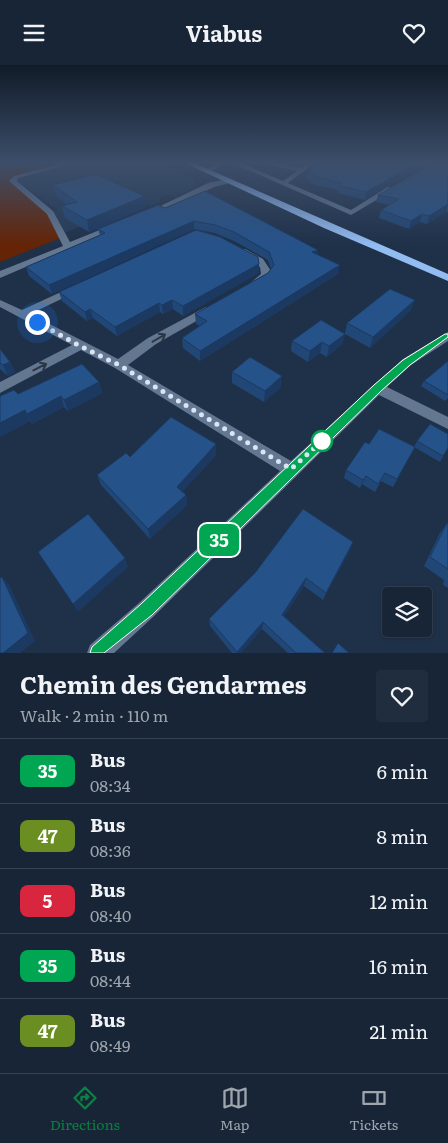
<!DOCTYPE html>
<html lang="en">
<head>
<meta charset="utf-8">
<style>
  :root { --surface:#172537; --page:#202d3f; --text:#f1f3f6; --muted:#9ea5ad; --line:#364252; --accent:#0b8043 }
  body { margin:0; font-family:Literata,serif; background:var(--page); color:var(--text); height:100vh; display:flex; flex-direction:column; font-size:19px; white-space:nowrap }
  * { box-sizing:border-box; margin:0 }
  p { font-size:16px; color:var(--muted) }
  .icon { flex:none; width:28px; height:28px; fill:none; stroke:currentColor; stroke-width:2; stroke-linecap:round; stroke-linejoin:round }
  .map { position:relative; height:588px; overflow:hidden }
  .side { display:flex; flex-direction:column; background:var(--surface); flex:1 }
  .side>* { flex:none }
  .badge { padding:0 10px; border-radius:8px; font-size:18px; line-height:32px }
  .buttons { position:absolute; left:382px; top:522px; display:grid; gap:10px }
  .buttons a { display:grid; place-items:center; width:50px; height:50px; border-radius:5px; background:var(--surface); box-shadow:0 1px 4px #0004,0 0 0 1px var(--line); font-size:25px }
  .you { position:absolute; width:25px; height:25px; margin:-12px; border:4px solid #fff; border-radius:50%; background:#1a73e8; box-shadow:0 0 0 8px #1a73e833 }
  .map>.badge { position:absolute; translate:-50% -50%; box-shadow:0 0 0 2px #fff }
  .round { display:grid; place-items:center; flex:none; width:52px; height:52px; border-radius:5px; background:var(--page) }
  .summary { display:flex; align-items:center; justify-content:space-between; height:85px; padding:0 20px }
  h1 { font-size:24px; font-weight:700; line-height:38px }
  ul { padding:0; list-style:none }
  li { display:flex; align-items:center; gap:15px; height:65px; padding:0 20px; border-top:1px solid var(--line) }
  li div { flex:1 }
  li b { display:block; font-size:19px }
  li em { font-style:normal }
  li .badge { min-width:55px; font-weight:700; text-align:center }
  header { display:flex; justify-content:space-between; align-items:center; height:65px; padding:0 20px; background:var(--surface); font-size:22px; font-weight:700 }
  .dock { display:flex; justify-content:space-around; align-items:center; height:70px; border-top:1px solid var(--line); background:var(--surface); font-size:14px; color:var(--muted) }
  .dock a { display:grid; justify-items:center; gap:2px }
  .dock .selected { color:var(--accent) }
  .map>svg:first-child { display:block }
</style>
</head>
<body>
<header><svg class="icon" aria-label="menu" viewBox="0 0 24 24"><path d="M4 6h16M4 12h16M4 18h16"/></svg>Viabus<svg class="icon" aria-label="heart" viewBox="0 0 24 24"><path d="M12 20l-8-8c-3-5 5-10 8-4 3-6 11-1 8 4z"/></svg></header>
<div class="map">
<svg width="448" height="588" viewBox="0 0 448 588">
  <rect width="100%" height="100%" fill="#1f3149"/>
  <polygon fill="#233a57" points="75,98 159,98 195,115 193,123 176,131 168,130 160,133 160,137 150,141 141,137 64,168 53,147 58,145 17,116 21,112"/>
  <polygon fill="#652405" points="0,98 72,98 16,112 13,116 52,151 63,172 0,197"/>
  <g fill="none" stroke-linecap="round" stroke-linejoin="round">
    <g fill="#637791" fill-rule="evenodd">
      <polygon points="63,98 75,98 18,113 17,116 53,146 70,177 112,160 119,162 0,213 0,206 63,181 47,149 9,116 14,111"/>
      <polygon points="216,98 224,98 209,108 205,108 205,106"/>
      <polygon points="232,98 241,98 283,116 297,106 270,100 269,98 301,103 307,98 315,98 288,118 351,145 388,122 395,124 351,150"/>
      <polygon points="227,114 230,114 230,118 214,122 151,151 144,149 208,118"/>
      <polygon points="245,184 263,194 271,206 270,212 258,221 250,221 249,219 261,209 260,202 242,189 242,185"/>
      <polygon points="74,221 78,222 79,224 78,226 30,249 118,294 148,273 206,242 214,242 215,244 214,246 156,279 128,300 291,396 403,294 448,267 448,276 411,300 387,322 448,352 448,364 379,330 153,552 114,588 87,588 90,580 139,538 280,406 115,303 81,285 0,328 0,317 72,280 0,242 0,235 22,245"/>
    </g>
    <polygon fill="#93bcf2" fill-rule="evenodd" points="185,98 194,98 448,209 448,216 324,163"/>
  </g>
  <g fill="#214777">
    <polygon points="319,98 428,98 365,135 338,128 338,125 311,119 311,116 306,115 307,108"/>
    <polygon points="448,98 448,147 446,147 427,159 420,157 409,164 379,153 381,145 389,140 376,137 378,130"/>
    <polygon points="53,120 146,142 89,167 65,153 62,141 68,140 56,131"/>
    <polygon points="165,143 318,185 317,190 338,209 200,296 183,283 182,273 200,261 196,259 195,249 268,208 271,204 268,195 234,176 215,168 194,164 52,229 29,211 26,202 100,170 98,164"/>
    <polygon points="259,199 259,208 183,251 173,244 163,249 160,247 117,271 93,253 87,256 62,236 59,227"/>
    <polygon points="411,245 370,283 345,269 342,279 327,292 320,288 308,297 291,286 292,276 345,268 347,258"/>
    <polygon points="0,284 10,297 15,307 8,311 0,304"/>
    <polygon points="448,296 448,333 445,336 421,321 424,316"/>
    <polygon points="232,307 281,322 264,337 232,318"/>
    <polygon points="99,317 102,328 68,346 64,342 32,359 30,356 0,372 18,329"/>
    <polygon points="417,376 448,383 440,397 414,382"/>
    <polygon points="369,379 415,382 393,422 381,416 375,427 362,419 360,423 344,413 346,405"/>
    <polygon points="216,390 182,427 186,430 187,440 150,474 101,420 97,410 130,392"/>
    <polygon points="447,458 448,458 448,523 443,520 444,515 424,501 440,468"/>
    <polygon points="353,477 323,535 304,521 284,551 325,588 288,588 262,564 241,588 232,588 210,561 209,554"/>
  </g>
  <g fill="#1b3961">
    <polygon points="418,98 428,98 365,135 366,127"/>
    <polygon points="145,131 146,142 89,167 87,155"/>
    <polygon points="448,139 446,147 427,159 429,151"/>
    <polygon points="422,149 420,157 409,164 411,156"/>
    <polygon points="194,156 194,164 52,229 49,220"/>
    <polygon points="318,185 316,194 312,187"/>
    <polygon points="259,199 259,208 183,251 183,241"/>
    <polygon points="340,200 338,209 200,296 200,286"/>
    <polygon points="172,235 173,244 163,249 162,240"/>
    <polygon points="415,235 411,245 370,283 373,272"/>
    <polygon points="159,238 160,247 117,271 115,262"/>
    <polygon points="90,244 93,253 87,256 85,247"/>
    <polygon points="345,269 342,279 327,292 329,281"/>
    <polygon points="322,277 320,288 308,297 310,286"/>
    <polygon points="10,297 15,307 8,311 3,300"/>
    <polygon points="282,311 281,322 264,337 265,326"/>
    <polygon points="99,317 102,328 68,346 64,335"/>
    <polygon points="61,331 64,342 32,359 27,349"/>
    <polygon points="25,345 30,356 0,372 0,358"/>
    <polygon points="216,379 216,390 178,432 177,422"/>
    <polygon points="366,411 360,423 363,415"/>
    <polygon points="186,430 187,440 150,474 148,464"/>
    <polygon points="353,477 350,486 323,535 326,528"/>
    <polygon points="125,493 128,502 78,547 73,539"/>
    <polygon points="2,512 10,521 35,576 20,588 3,588"/>
    <polygon points="306,513 304,521 280,557 282,550"/>
    <polygon points="263,557 262,564 241,588 237,588 237,587"/>
  </g>
  <g fill="#26528a" stroke="#1b3961">
    <polygon points="319,98 418,98 366,127 339,121 342,118 312,111 314,109 307,108"/>
    <polygon points="433,98 448,98 448,139 429,151 422,149 411,156 381,145 399,134 378,130"/>
    <polygon points="95,109 145,131 87,155 62,141 77,137 53,120"/>
    <polygon points="205,126 318,185 312,187 340,200 200,286 182,273 207,256 195,249 268,208 274,200 269,187 234,167 215,160 194,156 49,220 26,202 105,168 98,164 158,140 165,143"/>
    <polygon points="196,165 220,172 258,192 259,199 183,241 172,235 162,240 159,238 115,262 90,244 85,247 59,227"/>
    <polygon points="390,224 415,235 373,272 347,258"/>
    <polygon points="321,255 345,269 329,281 322,277 310,286 292,276"/>
    <polygon points="0,284 10,297 3,300 0,298"/>
    <polygon points="250,292 282,311 265,326 232,307"/>
    <polygon points="448,296 448,330 424,316"/>
    <polygon points="82,299 99,317 64,335 61,331 27,349 25,345 0,358 0,331 14,325 18,329"/>
    <polygon points="171,352 216,379 177,422 186,430 148,464 97,410 126,388 130,392"/>
    <polygon points="430,359 448,369 448,383 443,391 417,376"/>
    <polygon points="379,364 415,382 397,414 385,408 378,419 366,411 363,415 346,405 365,377 369,379"/>
    <polygon points="303,444 353,477 326,528 306,513 282,550 325,588 296,588 263,557 237,587 209,554 255,508"/>
    <polygon points="88,449 125,493 73,539 38,487"/>
    <polygon points="447,458 448,458 448,504 430,492"/>
    <polygon points="2,512 28,568 3,588 0,588 0,513"/>
    <polygon points="338,578 349,588 332,588"/>
  </g>
  <defs><path id="oneway-shaft" d="M-6 0H5M1.5-3L5.5 0L1.5 3" fill="none" stroke-width="1.6" stroke-linecap="round" stroke-linejoin="round" transform="scale(1.25)"/></defs>
  <g stroke="#2a3545">
    <use href="#oneway-shaft" transform="translate(159 273) rotate(-30)"/>
    <use href="#oneway-shaft" transform="translate(40 302) rotate(-27)"/>
  </g>
  <linearGradient id="sky" x2="0" y2="1"><stop stop-color="#111b28"/><stop offset="0.54" stop-color="#3c4e6a"/><stop offset="1" stop-color="#3c4e6a" stop-opacity="0"/></linearGradient>
  <rect width="448" height="181" fill="url(#sky)"/>
  <polygon fill="#00a651" stroke="#fff" points="445,269 448,269 448,272 410,300 381,326 152,550 104,588 90,588 92,582 141,539 374,320 403,295"/>
  <g fill="none" stroke-linecap="round" stroke-linejoin="round">
    <polyline stroke="#d9e4f4" stroke-width="5" stroke-dasharray="0 9" points="37,257 80,281 119,300 291,404 322,376"/>
  </g>
  <circle fill="#fff" stroke="#00a651" stroke-width="2.5" cx="322" cy="376" r="10"/>
</svg>
<div class="buttons">
<a><svg class="icon" aria-label="layers" viewBox="0 0 24 24"><path d="M12 4l9 5-9 5-9-5zM3 14l9 5 9-5"/></svg></a>
</div>
<div class="you" style="left:37px;top:257px"></div>
<b class="badge" style="left:219px;top:475px;background:#00a651;color:#fff">35</b>
</div>
<section class="side">
<div class="summary"><div><h1>Chemin des Gendarmes</h1><p>Walk · 2 min · 110 m</p></div><a class="round"><svg class="icon" aria-label="heart" viewBox="0 0 24 24"><path d="M12 20l-8-8c-3-5 5-10 8-4 3-6 11-1 8 4z"/></svg></a></div>
<ul>
<li><span class="badge" style="background:#00a651;color:#fff">35</span><div><b>Bus</b><p>08:34</p></div><em>6 min</em></li>
<li><span class="badge" style="background:#6b8e23;color:#fff">47</span><div><b>Bus</b><p>08:36</p></div><em>8 min</em></li>
<li><span class="badge" style="background:#d7263d;color:#fff">5</span><div><b>Bus</b><p>08:40</p></div><em>12 min</em></li>
<li><span class="badge" style="background:#00a651;color:#fff">35</span><div><b>Bus</b><p>08:44</p></div><em>16 min</em></li>
<li><span class="badge" style="background:#6b8e23;color:#fff">47</span><div><b>Bus</b><p>08:49</p></div><em>21 min</em></li>
</ul>
</section>
<nav class="dock">
<a class="selected"><svg class="icon" aria-label="directions" viewBox="0 0 24 24"><path d="M12 3l9 9-9 9-9-9zM9 14v-3h6M13 9l2 2-2 2"/></svg>Directions</a>
<a><svg class="icon" aria-label="map" viewBox="0 0 24 24"><path d="M3 6l6-2 6 2 6-2v14l-6 2-6-2-6 2zM9 4v14M15 6v14"/></svg>Map</a>
<a><svg class="icon" aria-label="tickets" viewBox="0 0 24 24"><path d="M3 7h18v10H3zM15 7v10"/></svg>Tickets</a>
</nav>
</body>
</html>
